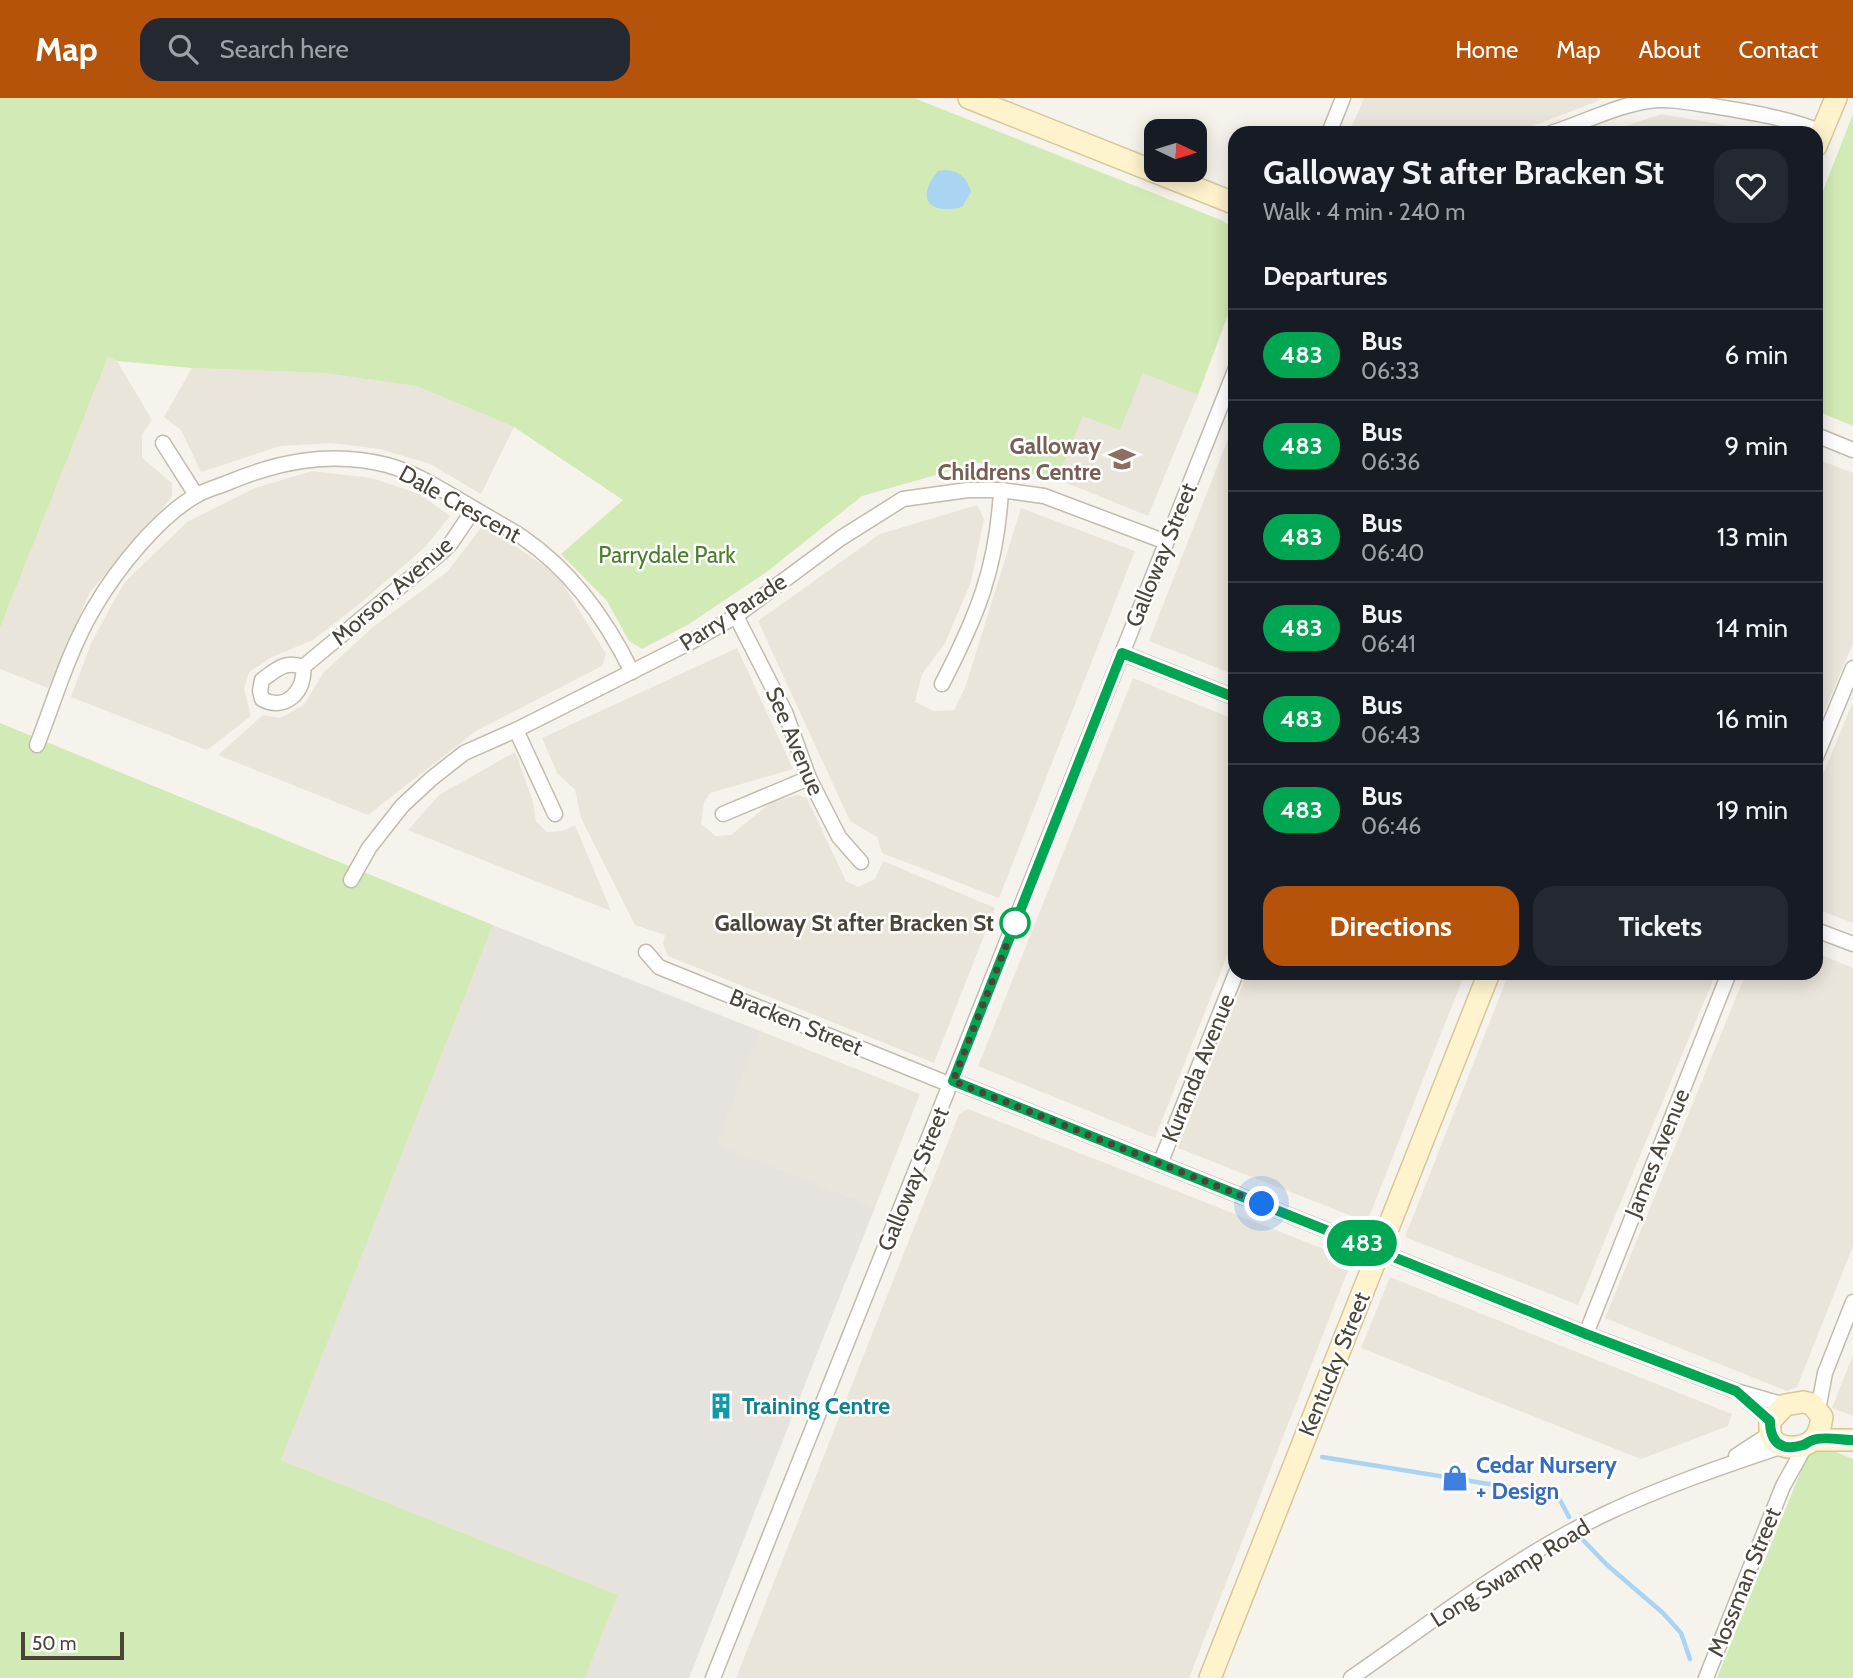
<!DOCTYPE html>
<html lang="en">
<head>
<meta charset="utf-8">
<style>
  :root { --surface:#171b24; --page:#242831; --text:#f1f3f6; --muted:#9ea1a6; --line:#363941; --accent:#b45309 }
  body { margin:0; font-family:Cabin,sans-serif; background:var(--page); color:var(--text); height:100vh; display:flex; flex-direction:column; font-size:26px; white-space:nowrap }
  * { box-sizing:border-box; margin:0 }
  p { font-size:23px; color:var(--muted) }
  .icon { flex:none; width:38px; height:38px; fill:none; stroke:currentColor; stroke-width:2; stroke-linecap:round; stroke-linejoin:round }
  .map { position:relative; flex:1; overflow:hidden }
  .sheet { position:absolute; left:1228px; top:28px; width:595px; height:854px; display:flex; flex-direction:column; background:var(--surface); border-radius:21px; box-shadow:0 4px 18px #0003 }
  .sheet>* { flex:none }
  .badge { padding:0 14px; border-radius:23px; font-size:24px; line-height:46px }
  .needle { width:46px; rotate:94deg }
  .fabs { position:absolute; left:1144px; top:21px; display:grid; gap:14px }
  .fabs a { display:grid; place-items:center; width:63px; height:63px; border-radius:14px; background:var(--surface); box-shadow:0 4px 18px #0003; font-size:35px }
  .scale { position:absolute; left:21px; bottom:18px; width:103px; box-sizing:border-box; padding-left:7px; border:4px solid #4b4439; border-top:0; font-size:19px; line-height:24px; white-space:nowrap; color:#4b4439; -webkit-text-stroke:5px #fff; paint-order:stroke }
  .you { position:absolute; width:35px; height:35px; margin:-18px; border:5px solid #fff; border-radius:50%; background:#1a73e8; box-shadow:0 0 0 10px #1a73e833 }
  .map>.badge { position:absolute; translate:-50% -50%; box-shadow:0 0 0 4px #fff }
  h2 { padding:0 35px; font-size:26px; line-height:63px }
  .round { display:grid; place-items:center; flex:none; width:74px; height:74px; border-radius:21px; background:var(--page) }
  .overview { display:flex; align-items:center; justify-content:space-between; height:119px; padding:0 35px }
  h1 { font-size:33px; font-weight:800; line-height:52px }
  .cta { display:flex; gap:14px; margin-top:auto; padding:14px 35px }
  .cta a { flex:1; height:80px; border-radius:21px; background:var(--accent); color:#fff; font-size:28px; font-weight:800; line-height:80px; text-align:center }
  .cta a+a { background:var(--page); color:var(--text) }
  ul { padding:0; list-style:none }
  li { display:flex; align-items:center; gap:21px; height:91px; padding:0 35px; border-top:2px solid var(--line) }
  li div { flex:1 }
  li b { display:block; font-size:26px }
  li em { font-style:normal }
  li .badge { min-width:77px; font-weight:700; text-align:center }
  header { display:flex; align-items:center; gap:42px; box-sizing:border-box; height:98px; padding:0 35px; background:var(--accent); color:#fff }
  header strong { font-size:33px }
  nav { display:flex; gap:38px; margin-inline-start:auto; font-size:24px }
  .search { width:490px; height:63px; background:var(--page); display:flex; align-items:center; gap:18px; box-sizing:border-box; padding:0 24px; border-radius:21px; color:var(--muted); font-size:26px }
  .map>svg:first-child { display:block }
</style>
</head>
<body>
<header>
<strong>Map</strong>
<div class="search"><svg class="icon" aria-label="search" viewBox="0 0 24 24"><circle cx="10" cy="10" r="6"/><path d="M15 15l6 6"/></svg>Search here</div>
<nav><a>Home</a><a>Map</a><a>About</a><a>Contact</a></nav>
</header>
<div class="map">
<svg width="1853" height="1580" viewBox="0 0 1853 1580">
  <rect width="100%" height="100%" fill="#f6f3ec"/>
  <g fill="#eae5da">
    <polygon points="1364,0 1597,0 1598,3 1514,35 1349,35"/>
    <polygon points="1661,16 1771,35 1605,35"/>
    <polygon points="108,259 117,263 152,322 142,336 142,360 172,385 172,399 90,494 48,590 0,571 0,530"/>
    <polygon points="192,270 323,275 416,288 514,329 481,396 430,366 380,351 331,345 280,348 201,374 181,332 164,319"/>
    <polygon points="1143,274 1198,297 1148,418 1057,381 1083,317"/>
    <polygon points="1235,323 1235,577 1149,543"/>
    <polygon points="1817,361 1853,375 1853,545 1817,631"/>
    <polygon points="312,373 371,380 419,396 450,418 425,449 363,503 313,542 272,559 249,574 244,591 251,618 207,652 71,599 91,545 124,485 187,424 255,390"/>
    <polygon points="977,407 984,421 971,484 945,545 922,576 915,604 934,613 954,612 965,590 1021,410 1135,453 999,800 882,755 877,739 850,723 758,523 880,436"/>
    <polygon points="484,426 558,478 606,556 602,568 476,633 368,717 218,657 263,617 280,620 304,607 323,575 373,529 447,474"/>
    <polygon points="737,550 793,671 710,695 704,704 701,726 716,738 731,737 773,703 797,697 807,700 846,783 858,789 875,781 883,763 995,810 934,965 668,858 663,846 665,837 635,827 581,720 575,692 557,675 542,640"/>
    <polygon points="1133,580 1236,622 1235,838 1155,1040 978,968"/>
    <polygon points="1853,604 1853,825 1817,811 1816,693"/>
    <polygon points="515,654 533,703 536,723 547,734 562,733 575,727 611,813 408,732 439,697"/>
    <polygon points="1817,855 1853,870 1853,1148 1797,1289 1787,1293 1605,1220 1746,875 1816,875"/>
    <polygon points="1247,875 1465,875 1367,1124 1178,1050"/>
    <polygon points="1509,875 1716,875 1578,1207 1405,1139"/>
    <polygon points="760,933 920,996 875,1109 715,1046"/>
    <polygon points="968,1011 1352,1162 1189,1580 736,1580 959,1016"/>
    <polygon points="1390,1179 1732,1316 1728,1328 1641,1361 1361,1250"/>
    <polygon points="1853,1257 1853,1318 1832,1310"/>
  </g>
  <polygon fill="#e6e2dd" points="493,827 760,933 716,1046 875,1109 689,1580 585,1580 618,1497 281,1362"/>
  <g fill="#d2eab5">
    <polygon points="0,0 914,0 1221,122 1235,131 1235,198 1198,297 1143,275 1120,332 1083,318 1057,381 978,365 862,398 768,473 689,526 642,551 629,543 607,503 561,456 623,402 514,329 416,288 323,275 192,270 117,263 108,259 0,530"/>
    <polygon points="1853,16 1853,328 1817,313 1817,108"/>
    <polygon points="0,625 493,827 281,1362 618,1497 585,1580 0,1580"/>
    <polygon points="1824,1349 1853,1361 1853,1580 1717,1580 1809,1353"/>
  </g>
  <path fill="#a9d4f2" d="M946,72C961,73 967,81 971,94L962,109C929,117 915,101 938,73Z"/>
  <g fill="none" stroke-linecap="round" stroke-linejoin="round">
    <g stroke="#a9d4f2" stroke-width="4.5">
      <polyline points="1322,1359 1551,1396 1560,1402 1569,1419"/>
      <polyline points="1582,1441 1607,1467 1663,1515 1681,1535 1690,1561"/>
    </g>
    <g stroke="#c2bbae" stroke-width="17">
      <g id="street">
        <polyline points="1329,35 1343,0"/>
        <path d="M1551,35C1583,25 1615,8 1648,3C1669,0 1692,5 1713,8C1750,14 1787,20 1822,34"/>
        <polyline points="1816,337 1853,352"/>
        <polyline points="163,345 196,397"/>
        <polyline points="736,518 785,614 809,680 839,739 861,764"/>
        <polyline points="1122,555 1236,600"/>
        <path d="M303,569C285,562 276,572 262,582L260,593L262,601C285,614 306,593 303,569L442,454L451,445L474,411"/>
        <path d="M942,586C977,518 997,470 1001,392"/>
        <polyline points="516,632 555,716"/>
        <path d="M37,647C55,601 69,552 94,510C116,472 159,418 197,397C206,392 217,389 227,385C279,363 331,353 387,367C416,375 442,392 468,407C486,418 505,428 522,439C572,473 606,521 632,574"/>
        <polyline points="1816,659 1853,570"/>
        <polyline points="723,716 809,680"/>
        <polyline points="351,782 369,750 402,708 431,681 464,655 516,632 687,546 736,518 841,440 903,401 968,392 1001,392 1044,398 1166,444"/>
        <polyline points="1816,832 1853,846"/>
        <polyline points="646,854 659,869 951,987"/>
        <polyline points="953,983 1586,1236 1736,1293 1785,1307"/>
        <polyline points="1160,1066 1236,875"/>
        <polyline points="1586,1236 1729,875"/>
        <polyline points="1740,1296 1770,1323"/>
        <polyline points="1818,1312 1825,1275 1853,1204"/>
        <polyline points="1736,1358 1770,1336"/>
        <polyline points="713,1580 1236,270"/>
        <path d="M1351,1580C1432,1524 1516,1458 1605,1416C1662,1389 1723,1368 1783,1348"/>
        <polyline points="1706,1580 1783,1388 1807,1345"/>
      </g>
    </g>
    <g stroke="#d6c79b" stroke-width="24">
      <g id="secondary">
        <polyline points="969,0 1236,106"/>
        <polyline points="1816,48 1836,0"/>
        <path d="M1803,1304L1812,1306L1822,1319C1821,1327 1819,1335 1814,1341C1804,1351 1780,1353 1772,1340C1769,1335 1770,1329 1770,1323L1785,1307Z"/>
        <polyline points="1813,1342 1853,1342"/>
        <polyline points="1210,1580 1489,875"/>
      </g>
    </g>
    <use href="#street" stroke="#fff" stroke-width="14"/>
    <use href="#secondary" stroke="#fff3cd" stroke-width="21"/>
  </g>
  <g fill="none" stroke-linecap="round" stroke-linejoin="round">
    <g stroke="#fff" stroke-width="16">
      <path id="line" d="M1236,600L1122,555L953,983L1586,1236L1736,1293L1770,1323C1770,1344 1781,1354 1803,1347C1806,1346 1809,1343 1813,1342C1824,1338 1841,1342 1853,1342"/>
    </g>
    <use href="#line" stroke="#00a651" stroke-width="10"/>
    <polyline stroke="#4b4439" stroke-width="7" stroke-dasharray="0 12.6" points="1015,825 953,983 1262,1106"/>
  </g>
  <defs>
    <g id="school-bare" transform="scale(2.1)"><path d="M0-5L7-2L0 1L-7-2ZM-4 1L0 2.5L4 1V4Q0 6-4 4Z" fill="#8d6e63" stroke="#fff" stroke-width="2.5" paint-order="stroke"/></g>
    <g id="building-bare" transform="scale(2.1)"><path d="M-4-6H4V6H1V3H-1V6H-4ZM-2.5-4.3h1.7v1.8h-1.7ZM.8-4.3h1.7v1.8H.8ZM-2.5-1h1.7V.8h-1.7ZM.8-1h1.7V.8H.8Z" fill="#0f9aa8" stroke="#fff" stroke-width="2.5" paint-order="stroke"/></g>
    <g id="shop-bare" transform="scale(2.1)"><path d="M-5-2.5h2.3a2.7 3.5 0 0 1 5.4 0H5L5.5 6h-11ZM-1.5-2.5h3a1.5 2.3 0 0 0-3 0Z" fill="#3f7fe0" stroke="#fff" stroke-width="2.5" paint-order="stroke"/></g>
  </defs>
  <g fill-rule="evenodd">
    <use href="#school-bare" x="1122" y="361"/>
    <use href="#building-bare" x="721" y="1308"/>
    <use href="#shop-bare" x="1455" y="1380"/>
  </g>
  <circle fill="#fff" stroke="#00a651" stroke-width="3.5" cx="1015" cy="825" r="14"/>
  <g text-anchor="middle" stroke-width="5" stroke-linejoin="round" paint-order="stroke">
    <g font-size="23" font-weight="bold" fill="#785e54" stroke="#fff" text-anchor="end">
      <text x="1101" y="356">Galloway<tspan x="1101" dy="26">Childrens Centre</tspan></text>
    </g>
    <g font-size="23" fill="#4b4439" stroke="#fff">
      <text transform="translate(460 406) rotate(29)" y="8">Dale Crescent</text>
      <text transform="translate(1161 457) rotate(-68)" y="8">Galloway Street</text>
      <text transform="translate(392 493) rotate(-41)" y="8">Morson Avenue</text>
      <text transform="translate(733 514) rotate(-33)" y="8">Parry Parade</text>
      <text transform="translate(795 643) rotate(67)" y="8">See Avenue</text>
      <text transform="translate(796 924) rotate(22)" y="8">Bracken Street</text>
      <text transform="translate(1198 970) rotate(-68)" y="8">Kuranda Avenue</text>
      <text transform="translate(1657 1055) rotate(-68)" y="8">James Avenue</text>
      <text transform="translate(913 1081) rotate(-68)" y="8">Galloway Street</text>
      <text transform="translate(1334 1266) rotate(-68)" y="8">Kentucky Street</text>
      <text transform="translate(1510 1475) rotate(-32)" y="8">Long Swamp Road</text>
      <text transform="translate(1744 1484) rotate(-68)" y="8">Mossman Street</text>
    </g>
    <g font-size="23" fill="#4a7f2a" stroke="#fff">
      <text x="667" y="465">Parrydale Park</text>
    </g>
    <g font-size="23" font-weight="bold" fill="#4b4439" stroke="#fff" text-anchor="end">
      <text x="994" y="833">Galloway St after Bracken St</text>
    </g>
    <g font-size="23" font-weight="bold" fill="#0d838f" stroke="#fff" text-anchor="start">
      <text x="742" y="1316">Training Centre</text>
    </g>
    <g font-size="23" font-weight="bold" fill="#366cbe" stroke="#fff" text-anchor="start">
      <text x="1476" y="1375">Cedar Nursery<tspan x="1476" dy="26">+ Design</tspan></text>
    </g>
  </g>
</svg>
<div class="fabs">
<a><svg class="needle" viewBox="-14 -14 28 28"><path d="M0-13l5 13h-10z" fill="#e53935"/><path d="M0 13l5-13h-10z" fill="#9ea1a6"/></svg></a>
</div>
<div class="scale">50 m</div>
<div class="you" style="left:1262px;top:1106px"></div>
<b class="badge" style="left:1362px;top:1145px;background:#00a651;color:#fff">483</b>
<section class="sheet">
<div class="overview"><div><h1>Galloway St after Bracken St</h1><p>Walk · 4 min · 240 m</p></div><a class="round"><svg class="icon" aria-label="heart" viewBox="0 0 24 24"><path d="M12 20l-8-8c-3-5 5-10 8-4 3-6 11-1 8 4z"/></svg></a></div>
<h2>Departures</h2>
<ul>
<li><span class="badge" style="background:#00a651;color:#fff">483</span><div><b>Bus</b><p>06:33</p></div><em>6 min</em></li>
<li><span class="badge" style="background:#00a651;color:#fff">483</span><div><b>Bus</b><p>06:36</p></div><em>9 min</em></li>
<li><span class="badge" style="background:#00a651;color:#fff">483</span><div><b>Bus</b><p>06:40</p></div><em>13 min</em></li>
<li><span class="badge" style="background:#00a651;color:#fff">483</span><div><b>Bus</b><p>06:41</p></div><em>14 min</em></li>
<li><span class="badge" style="background:#00a651;color:#fff">483</span><div><b>Bus</b><p>06:43</p></div><em>16 min</em></li>
<li><span class="badge" style="background:#00a651;color:#fff">483</span><div><b>Bus</b><p>06:46</p></div><em>19 min</em></li>
</ul>
<div class="cta"><a>Directions</a><a>Tickets</a></div>
</section>
</div>
</body>
</html>
